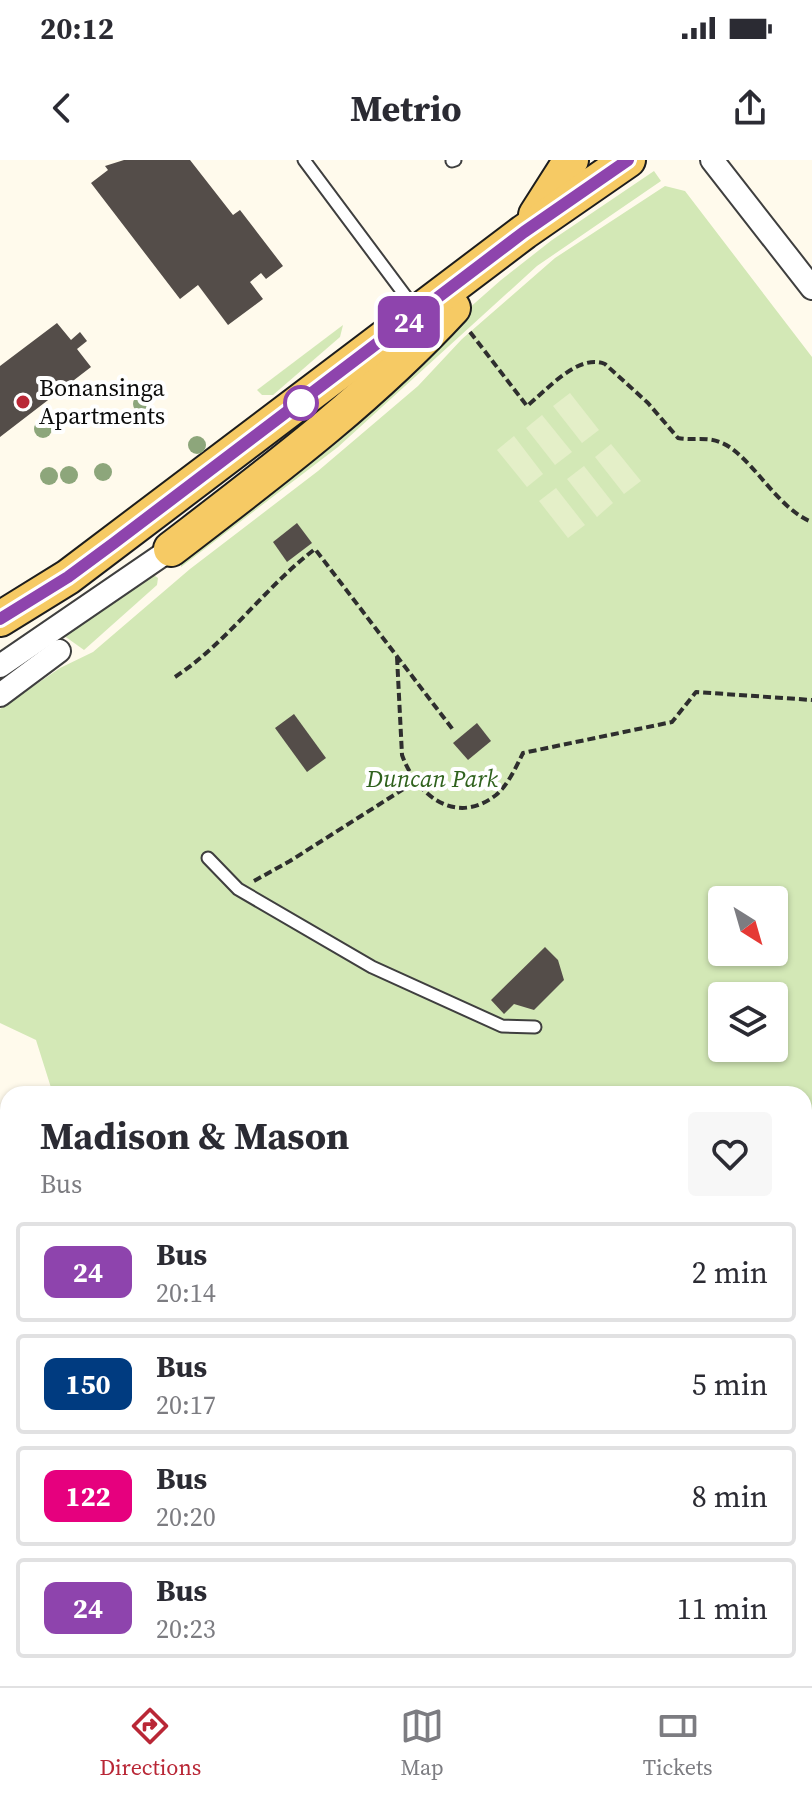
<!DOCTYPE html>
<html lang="en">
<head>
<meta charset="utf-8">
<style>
  :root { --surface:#fff; --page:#f7f7f7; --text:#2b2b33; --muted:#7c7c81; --line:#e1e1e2; --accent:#b92736 }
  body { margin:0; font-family:"Source Serif 4",serif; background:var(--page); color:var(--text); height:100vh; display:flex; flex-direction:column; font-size:30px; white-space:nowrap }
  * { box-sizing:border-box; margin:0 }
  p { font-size:26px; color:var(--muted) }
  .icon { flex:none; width:44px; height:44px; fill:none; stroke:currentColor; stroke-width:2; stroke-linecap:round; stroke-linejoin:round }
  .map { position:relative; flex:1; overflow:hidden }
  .side { position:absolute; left:0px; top:926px; width:812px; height:600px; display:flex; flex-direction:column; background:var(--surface); border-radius:24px 24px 0 0; box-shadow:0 2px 6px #0004 }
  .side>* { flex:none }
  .badge { padding:0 16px; border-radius:12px; font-size:28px; line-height:52px }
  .needle { width:52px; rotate:143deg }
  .tools { position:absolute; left:708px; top:726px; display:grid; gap:16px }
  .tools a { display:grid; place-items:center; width:80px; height:80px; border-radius:8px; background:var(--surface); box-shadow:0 2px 6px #0004; font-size:40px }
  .map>.badge { position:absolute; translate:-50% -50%; box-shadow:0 0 0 4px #fff }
  .round { display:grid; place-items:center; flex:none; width:84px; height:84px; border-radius:8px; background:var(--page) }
  .headline { display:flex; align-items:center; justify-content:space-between; height:136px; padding:0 40px }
  h1 { font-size:38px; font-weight:700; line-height:60px }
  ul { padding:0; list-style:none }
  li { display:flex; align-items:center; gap:24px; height:100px; margin:0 16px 12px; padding:0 24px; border:4px solid var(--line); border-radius:8px }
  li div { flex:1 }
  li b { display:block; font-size:30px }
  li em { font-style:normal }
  li .badge { min-width:88px; font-weight:700; text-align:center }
  .status { display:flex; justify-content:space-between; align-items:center; height:56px; padding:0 40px; background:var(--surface); direction:ltr }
  .status svg { height:22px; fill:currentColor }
  header { display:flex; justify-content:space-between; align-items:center; height:104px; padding:0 40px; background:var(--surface); font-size:36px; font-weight:700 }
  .dock { display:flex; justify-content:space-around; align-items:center; height:112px; border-top:2px solid var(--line); background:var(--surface); font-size:22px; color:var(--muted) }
  .dock a { display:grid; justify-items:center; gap:4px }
  .dock .on { color:var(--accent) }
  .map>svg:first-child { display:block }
</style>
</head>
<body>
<div class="status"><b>20:12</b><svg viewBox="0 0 49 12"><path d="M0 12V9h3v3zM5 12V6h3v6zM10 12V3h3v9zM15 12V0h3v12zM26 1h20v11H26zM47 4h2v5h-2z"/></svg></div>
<header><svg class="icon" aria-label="back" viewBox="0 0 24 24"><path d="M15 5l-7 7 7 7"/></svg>Metrio<svg class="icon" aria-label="share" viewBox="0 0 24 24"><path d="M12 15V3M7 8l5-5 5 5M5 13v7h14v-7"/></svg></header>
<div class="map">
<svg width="812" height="1526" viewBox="0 0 812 1526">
  <rect width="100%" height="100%" fill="#fffaec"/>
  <g fill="#d3e8b6" fill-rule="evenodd">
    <polygon points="654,11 661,21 537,106 338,287 181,407 181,402 501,120 552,80"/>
    <path d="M665,26L685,31L812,197V1449L804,1446V934H53L36,880L0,863V549L60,508L93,492L190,409L318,311L418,226L462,179L555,98ZM722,740H774V792H722ZM722,836H774V888H722Z"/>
    <polygon points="343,165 340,177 273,235 262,235 257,230"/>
    <polygon points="152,414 158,418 157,425 84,490 63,475"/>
  </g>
  <g fill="#e4efc8">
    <polygon points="570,233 599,270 582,283 553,246"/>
    <polygon points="542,255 572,292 555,305 526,268"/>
    <polygon points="514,276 543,314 527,327 497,290"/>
    <polygon points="611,284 641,321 624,334 595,297"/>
    <polygon points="584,306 613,343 597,357 567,319"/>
    <polygon points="556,328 585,365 568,378 539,341"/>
  </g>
  <g fill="#544d49">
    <polygon points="124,0 190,0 233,55 240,50 283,106 266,119 261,113 250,122 263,139 228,165 198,125 180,139 91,23 108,10 105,6"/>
    <polygon points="57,163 71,180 80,172 87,181 77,189 91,207 0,277 0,206"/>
    <polygon points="297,363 312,383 287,402 273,382"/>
    <polygon points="294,554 326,598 307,612 275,568"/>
    <polygon points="477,563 491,581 468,600 453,583"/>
    <polygon points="545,787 558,800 564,820 534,850 514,844 504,854 491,840"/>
    <polygon points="0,1208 8,1219 8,1242 0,1248"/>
    <polygon points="131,1518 173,1518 176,1521 170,1526 127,1526 124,1523"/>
    <polygon points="482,1518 517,1518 523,1526 488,1526"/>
  </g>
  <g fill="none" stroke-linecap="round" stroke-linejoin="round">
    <g stroke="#3f3f3f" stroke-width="15">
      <g id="service">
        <polyline points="304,0 416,150"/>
        <polyline points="452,1 455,0"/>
        <polyline points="208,698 238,729 372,807 502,866 535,867"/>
        <polyline points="681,1526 691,1518"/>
      </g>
    </g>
    <g stroke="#3f3f3f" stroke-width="26">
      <g id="minor">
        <polyline points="712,0 812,128"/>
        <polyline points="0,506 171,389"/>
        <polyline points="0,535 59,491"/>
        <polyline points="804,1470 812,1474"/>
        <polyline points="376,1526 387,1518"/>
      </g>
    </g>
    <g stroke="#1d1d1d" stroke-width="38">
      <g id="primary">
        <polyline points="536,55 571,0"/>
        <path d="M171,389C270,313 368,240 453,148"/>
        <polyline points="0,459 68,417 524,72 628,0"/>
        <polyline points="0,1469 8,1479"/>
        <polyline points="38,1518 45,1526"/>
      </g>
    </g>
    <g stroke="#2e2e2e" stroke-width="4" stroke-dasharray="8 4" stroke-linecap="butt">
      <path d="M470,172L527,246C547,230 578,193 605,204L648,243L678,278C693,281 707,276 722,283C751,295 777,349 812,362"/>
      <path d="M397,497L402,595C416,634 455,667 496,635C508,625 516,607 523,593L672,562L696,532L812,540"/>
      <path d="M175,517C228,482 264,428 315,389L454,571"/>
      <polyline points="254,721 290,701 413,623"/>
    </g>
    <use href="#service" stroke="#fff" stroke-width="11"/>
    <use href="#minor" stroke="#fff" stroke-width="22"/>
    <use href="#primary" stroke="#f6ca64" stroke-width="34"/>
  </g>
  <g fill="#8da67b">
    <circle cx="142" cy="244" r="9"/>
    <circle cx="43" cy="269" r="9"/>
    <circle cx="197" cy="285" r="9"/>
    <circle cx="103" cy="312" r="9"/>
    <circle cx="69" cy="315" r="9"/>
    <circle cx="49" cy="316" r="9"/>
  </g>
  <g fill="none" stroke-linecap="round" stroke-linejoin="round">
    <g stroke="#fff" stroke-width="18">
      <polyline id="line" points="0,459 68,417 114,383 524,72 628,0"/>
    </g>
    <use href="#line" stroke="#8e44ad" stroke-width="12"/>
  </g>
  <circle fill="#b92736" stroke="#fff" stroke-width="3" cx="23" cy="242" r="8"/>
  <circle fill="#fff" stroke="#8e44ad" stroke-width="4" cx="301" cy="243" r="16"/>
  <g text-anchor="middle" stroke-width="8" stroke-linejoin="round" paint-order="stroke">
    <g font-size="24" fill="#0c0c0c" stroke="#fff" text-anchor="start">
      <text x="39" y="236">Bonansinga<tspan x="39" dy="28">Apartments</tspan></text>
    </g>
    <g font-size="24" font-style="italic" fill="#30621e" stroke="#fff">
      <text x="432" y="627">Duncan Park</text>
    </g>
  </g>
</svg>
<div class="tools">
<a><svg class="needle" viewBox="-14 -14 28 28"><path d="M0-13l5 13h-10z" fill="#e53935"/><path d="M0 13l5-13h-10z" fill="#7c7c81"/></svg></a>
<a><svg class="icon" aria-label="layers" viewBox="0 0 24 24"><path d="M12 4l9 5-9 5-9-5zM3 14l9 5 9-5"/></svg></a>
</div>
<b class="badge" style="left:409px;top:162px;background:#8e44ad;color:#fff">24</b>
<section class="side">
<div class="headline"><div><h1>Madison &amp; Mason</h1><p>Bus</p></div><a class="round"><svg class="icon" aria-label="heart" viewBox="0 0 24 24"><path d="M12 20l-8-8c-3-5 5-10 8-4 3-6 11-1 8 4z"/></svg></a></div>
<ul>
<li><span class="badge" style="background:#8e44ad;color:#fff">24</span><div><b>Bus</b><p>20:14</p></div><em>2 min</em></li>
<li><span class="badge" style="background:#003b80;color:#fff">150</span><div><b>Bus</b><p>20:17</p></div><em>5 min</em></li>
<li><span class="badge" style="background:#e6007e;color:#fff">122</span><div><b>Bus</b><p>20:20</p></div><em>8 min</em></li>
<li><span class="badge" style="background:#8e44ad;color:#fff">24</span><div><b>Bus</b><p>20:23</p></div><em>11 min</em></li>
</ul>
</section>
</div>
<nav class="dock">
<a class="on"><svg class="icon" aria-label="directions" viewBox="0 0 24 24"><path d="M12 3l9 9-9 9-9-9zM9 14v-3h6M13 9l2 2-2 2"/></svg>Directions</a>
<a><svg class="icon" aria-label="map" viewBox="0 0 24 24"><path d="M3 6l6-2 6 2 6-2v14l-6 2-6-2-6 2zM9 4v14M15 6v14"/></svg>Map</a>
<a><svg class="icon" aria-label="tickets" viewBox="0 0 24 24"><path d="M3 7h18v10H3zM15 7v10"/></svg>Tickets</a>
</nav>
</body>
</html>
